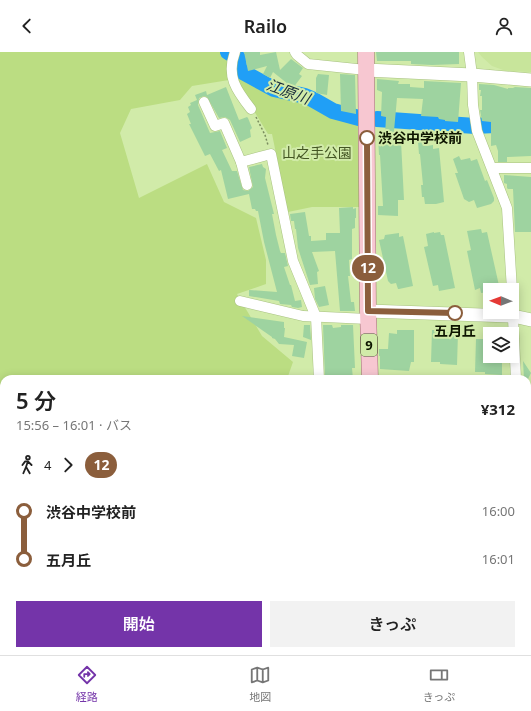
<!DOCTYPE html>
<html lang="ja">
<head>
<meta charset="utf-8">
<style>
  :root { --surface:#fff; --page:#f2f2f2; --text:#222; --muted:#767676; --line:#e0e0e0; --accent:#7434a9 }
  body { margin:0; font-family:"Noto Sans","Noto Sans JP",sans-serif; background:var(--page); color:var(--text); height:100vh; display:flex; flex-direction:column; font-size:15px; white-space:nowrap }
  * { box-sizing:border-box; margin:0 }
  p { font-size:13px; color:var(--muted) }
  .icon { flex:none; width:22px; height:22px; fill:none; stroke:currentColor; stroke-width:2; stroke-linecap:round; stroke-linejoin:round }
  .map { position:relative; flex:1; overflow:hidden }
  .drawer { position:absolute; left:0px; top:323px; width:531px; height:280px; display:flex; flex-direction:column; background:var(--surface); border-radius:12px 12px 0 0; box-shadow:0 2px 10px #0003 }
  .drawer>* { flex:none }
  .badge { padding:0 8px; border-radius:13px; font-size:14px; line-height:26px }
  .needle { width:26px; rotate:271deg }
  .tools { position:absolute; left:483px; top:231px; display:grid; gap:8px }
  .tools a { display:grid; place-items:center; width:36px; height:36px; border-radius:0px; background:var(--surface); box-shadow:0 2px 10px #0003; font-size:20px }
  .map>.badge { position:absolute; translate:-50% -50%; box-shadow:0 0 0 2px #fff }
  .legs { display:flex; align-items:center; gap:6px; height:44px; padding:0 16px; font-size:13px }
  .legs p { margin-inline-start:auto }
  .head { display:flex; align-items:center; justify-content:space-between; height:68px; padding:0 16px }
  h1 { font-size:22px; font-weight:600; line-height:30px }
  .cta { display:flex; gap:8px; margin-top:auto; padding:8px 16px }
  .cta a { flex:1; height:46px; border-radius:0px; background:var(--accent); color:#fff; font-size:16px; font-weight:600; line-height:46px; text-align:center }
  .cta a+a { background:var(--page); color:var(--text) }
  ul { padding:0 16px; list-style:none }
  li { display:flex; align-items:center; gap:14px; height:48px; font-size:15px }
  li i { display:grid; place-items:center; width:6px; height:100%; margin:0 5px; background:currentColor }
  li i::after { content:''; width:10px; height:10px; margin:-5px; border:3px solid; border-radius:50%; background:var(--surface) }
  li p { margin-inline-start:auto }
  li:first-child i { background:linear-gradient(#0000 50%,currentColor 0) }
  li:last-child i { background:linear-gradient(currentColor 50%,#0000 0) }
  header { display:flex; justify-content:space-between; align-items:center; height:52px; padding:0 16px; background:var(--surface); font-size:18px; font-weight:600 }
  .dock { display:flex; justify-content:space-around; align-items:center; height:56px; border-top:1px solid var(--line); background:var(--surface); font-size:11px; color:var(--muted) }
  .dock a { display:grid; justify-items:center; gap:2px }
  .dock .active { color:var(--accent) }
  .map>svg:first-child { display:block }
</style>
</head>
<body>
<header><svg class="icon" aria-label="back" viewBox="0 0 24 24"><path d="M15 5l-7 7 7 7"/></svg>Railo<svg class="icon" aria-label="person" viewBox="0 0 24 24"><circle cx="12" cy="8" r="4"/><path d="M4 21q1-7 8-7t8 7"/></svg></header>
<div class="map">
<svg width="531" height="603" viewBox="0 0 531 603">
  <rect width="100%" height="100%" fill="#d1eba9"/>
  <g fill="#c8e59b">
    <polygon points="478,0 531,0 531,20 506,19 492,14 482,5"/>
    <polygon points="488,599 521,599 522,603 470,603"/>
  </g>
  <g fill="#bbdd82">
    <polygon points="0,0 225,0 237,3 229,28 192,34 180,48 131,57 120,81 139,146 207,112 224,150 256,166 266,208 266,232 237,242 262,284 293,310 287,327 4,327 4,599 193,599 195,603 0,603"/>
    <polygon points="236,10 239,18 244,23 274,39 305,45 335,61 358,67 359,155 312,155 288,160 272,82 268,82 237,31"/>
  </g>
  <g fill="none" stroke-linecap="round" stroke-linejoin="round">
    <g stroke="#209ff6" stroke-width="16">
      <polyline points="228,0 238,6 239,15 241,19 274,37 305,44 312,47 333,59 359,66"/>
      <polyline points="377,67 475,74 531,71"/>
    </g>
  </g>
  <g fill="#9ed3a0">
    <polygon points="244,0 260,0 260,3 276,0 280,18 291,7 303,16 299,22 302,24 293,36 273,20 270,26 263,22 267,14 248,19"/>
    <polygon points="376,0 459,0 459,12 432,13 411,12 411,9 377,9"/>
    <polygon points="318,22 329,23 327,43 316,41 316,26"/>
    <polygon points="340,22 355,23 356,62 341,59"/>
    <polygon points="377,27 399,29 398,32 410,32 410,35 424,36 424,29 461,31 458,70 445,69 445,68 439,67 438,65 421,64 423,47 397,46 394,79 396,79 395,89 401,89 404,148 398,148 398,164 378,163 378,154 383,154 380,103 379,103 378,84 385,84 386,65 381,64 382,40 377,38"/>
    <polygon points="479,32 494,33 508,37 508,36 513,36 515,35 531,36 531,104 507,105 507,110 498,110 498,99 496,93 491,94 491,70 482,69 480,58 482,58 482,44 480,44 481,38 479,38"/>
    <polygon points="226,35 239,68 247,65 248,66 252,76 250,78 251,85 240,90 230,68 225,65 219,66 207,45 204,44 199,46 198,53 210,81 220,79 227,96 222,98 232,119 237,119 243,138 248,139 253,135 249,115 262,112 263,115 266,117 265,126 274,162 272,162 276,183 280,199 281,201 285,201 288,214 284,215 290,233 291,233 295,249 301,248 302,255 298,256 292,255 291,253 280,252 279,249 249,244 249,238 277,240 264,190 258,159 256,159 255,157 252,157 249,142 228,147 221,118 219,119 210,102 205,104 189,72 191,72 187,62 190,60 188,55 191,53 190,51 197,48 195,43 206,39 207,43"/>
    <polygon points="418,90 425,90 425,93 427,94 433,93 433,97 439,96 444,150 436,152 425,152 424,145 422,145 421,133 423,133 420,102 419,102"/>
    <polygon points="459,104 461,108 470,106 471,109 477,107 485,129 487,128 494,146 494,149 491,152 477,156 474,148 469,150 464,147 455,121 458,121 453,107"/>
    <polygon points="504,123 531,125 531,180 515,180 513,137 508,137 507,136 507,132 504,131"/>
    <polygon points="353,155 353,157 356,156 356,166 355,166 355,176 352,177 352,207 349,208 350,224 348,224 351,250 354,250 355,259 340,259 335,199 312,200 319,219 317,220 318,232 310,233 298,196 296,177 295,177 294,169 291,169 290,162 305,160 309,184 311,184 311,189 326,188 326,181 340,181 339,156"/>
    <polygon points="481,177 482,181 487,180 500,238 490,238 490,240 481,241 480,236 475,238 467,199 471,198 467,179"/>
    <polygon points="434,180 434,181 440,180 441,183 444,183 455,236 439,239 438,233 433,234 424,195 428,194 426,182"/>
    <polygon points="399,181 399,185 403,184 413,234 399,237 398,237 396,231 391,232 388,229 379,188 384,187 385,183"/>
    <polygon points="325,234 329,253 319,255 315,247 314,236"/>
    <polygon points="242,264 284,270 284,276 285,276 284,285 307,290 304,306 292,304 294,293 279,292 275,287 272,286 272,285"/>
    <polygon points="304,273 310,273 311,288 303,285"/>
    <polygon points="323,273 332,273 333,276 341,275 341,273 353,273 355,316 352,316 353,327 325,327"/>
    <polygon points="397,278 414,278 414,310 411,310 409,319 380,317 380,304 379,304 379,297 388,297 389,281 397,282"/>
    <polygon points="432,278 439,278 439,280 458,281 457,313 440,312 440,310 431,310"/>
    <polygon points="476,287 490,287 490,304 502,304 502,323 485,322 485,320 475,320"/>
    <polygon points="523,309 531,321 527,329 527,327 524,327"/>
  </g>
  <g fill="none" stroke-linecap="round" stroke-linejoin="round">
    <g stroke="#a9c282" stroke-width="11">
      <g id="minor">
        <path d="M235,0C226,24 236,38 251,57"/>
        <polyline points="295,0 297,3 308,12 366,18"/>
        <polyline points="469,0 472,23 473,53 477,79 507,156 512,238"/>
        <polyline points="204,50 215,74 224,71 241,110 271,102 293,209 316,265 319,327"/>
        <polyline points="241,110 247,133"/>
        <polyline points="492,116 531,116"/>
        <polyline points="512,246 516,327"/>
        <polyline points="240,249 303,264 368,267"/>
        <polyline points="527,413 531,424"/>
        <polyline points="527,471 531,470"/>
        <polyline points="527,586 531,585"/>
        <polyline points="234,599 234,603"/>
        <polyline points="294,599 294,603"/>
        <polyline points="357,599 357,603"/>
      </g>
    </g>
    <g stroke="#a9c282" stroke-width="14">
      <g id="tertiary">
        <polyline points="366,18 472,23 531,28"/>
        <polyline points="368,259 513,264 531,268"/>
      </g>
    </g>
    <g stroke="#a27074" stroke-width="17">
      <g id="primary">
        <polyline points="366,0 368,259 370,327"/>
        <polyline points="456,599 457,603"/>
      </g>
    </g>
    <g stroke="#7a8c5e" stroke-width="1.5" stroke-dasharray="2 2" stroke-linecap="butt">
      <polyline points="256,65 265,83 268,93"/>
      <polyline points="0,442 4,442"/>
    </g>
    <use href="#minor" stroke="#fff" stroke-width="10"/>
    <use href="#tertiary" stroke="#fff" stroke-width="13"/>
    <use href="#primary" stroke="#f7c7d1" stroke-width="16"/>
  </g>
  <g fill="none" stroke-linecap="round" stroke-linejoin="round">
    <g stroke="#fff" stroke-width="9">
      <polyline id="line-1" points="367,86 368,259 455,261"/>
    </g>
    <use href="#line-1" stroke="#8b5e3c" stroke-width="6"/>
  </g>
  <g fill="#fff" stroke="#8b5e3c" stroke-width="2">
    <circle cx="367" cy="86" r="7"/>
    <circle cx="455" cy="261" r="7"/>
  </g>
  <g text-anchor="middle" stroke-width="4" stroke-linejoin="round" paint-order="stroke">
    <rect fill="#d1eba9" stroke="#485533" stroke-width="1" x="361" y="282" width="16" height="22" rx="3"/>
    <g font-size="13" font-weight="bold" fill="#0d1500">
      <text x="369" y="298">9</text>
    </g>
    <g font-size="14" font-weight="bold" fill="#0d1500" stroke="#d1eba9" text-anchor="start">
      <text x="378" y="91">渋谷中学校前</text>
      <text x="455" y="284" text-anchor="middle">五月丘</text>
    </g>
    <g font-size="14" fill="#445623" stroke="#d1eba9">
      <text x="317" y="106">山之手公園</text>
    </g>
    <g font-size="15" font-style="italic" fill="#192c3c" stroke="#d1eba9">
      <text transform="translate(288 40) rotate(20)" y="5">江原川</text>
    </g>
  </g>
</svg>
<div class="tools">
<a><svg class="needle" viewBox="-14 -14 28 28"><path d="M0-13l5 13h-10z" fill="#e53935"/><path d="M0 13l5-13h-10z" fill="#767676"/></svg></a>
<a><svg class="icon" aria-label="layers" viewBox="0 0 24 24"><path d="M12 4l9 5-9 5-9-5zM3 14l9 5 9-5"/></svg></a>
</div>
<b class="badge" style="left:368px;top:216px;background:#8b5e3c;color:#fff">12</b>
<section class="drawer">
<div class="head"><div><h1>5 分</h1><p>15:56 – 16:01 · バス</p></div><b>¥312</b></div>
<div class="legs"><svg class="icon" aria-label="walk" viewBox="0 0 24 24"><circle cx="13" cy="4" r="2"/><path d="M13 8l-2 6 4 7M11 14l-3 7M7 12l3-4h3l4 4"/></svg>4<svg class="icon" aria-label="forward" viewBox="0 0 24 24"><path d="M9 5l7 7-7 7"/></svg><b class="badge" style="background:#8b5e3c;color:#fff">12</b></div>
<ul>
<li><i style="color:#8b5e3c"></i><b>渋谷中学校前</b><p>16:00</p></li>
<li><i style="color:#8b5e3c"></i><b>五月丘</b><p>16:01</p></li>
</ul>
<div class="cta"><a>開始</a><a>きっぷ</a></div>
</section>
</div>
<nav class="dock">
<a class="active"><svg class="icon" aria-label="directions" viewBox="0 0 24 24"><path d="M12 3l9 9-9 9-9-9zM9 14v-3h6M13 9l2 2-2 2"/></svg>経路</a>
<a><svg class="icon" aria-label="map" viewBox="0 0 24 24"><path d="M3 6l6-2 6 2 6-2v14l-6 2-6-2-6 2zM9 4v14M15 6v14"/></svg>地図</a>
<a><svg class="icon" aria-label="tickets" viewBox="0 0 24 24"><path d="M3 7h18v10H3zM15 7v10"/></svg>きっぷ</a>
</nav>
</body>
</html>
